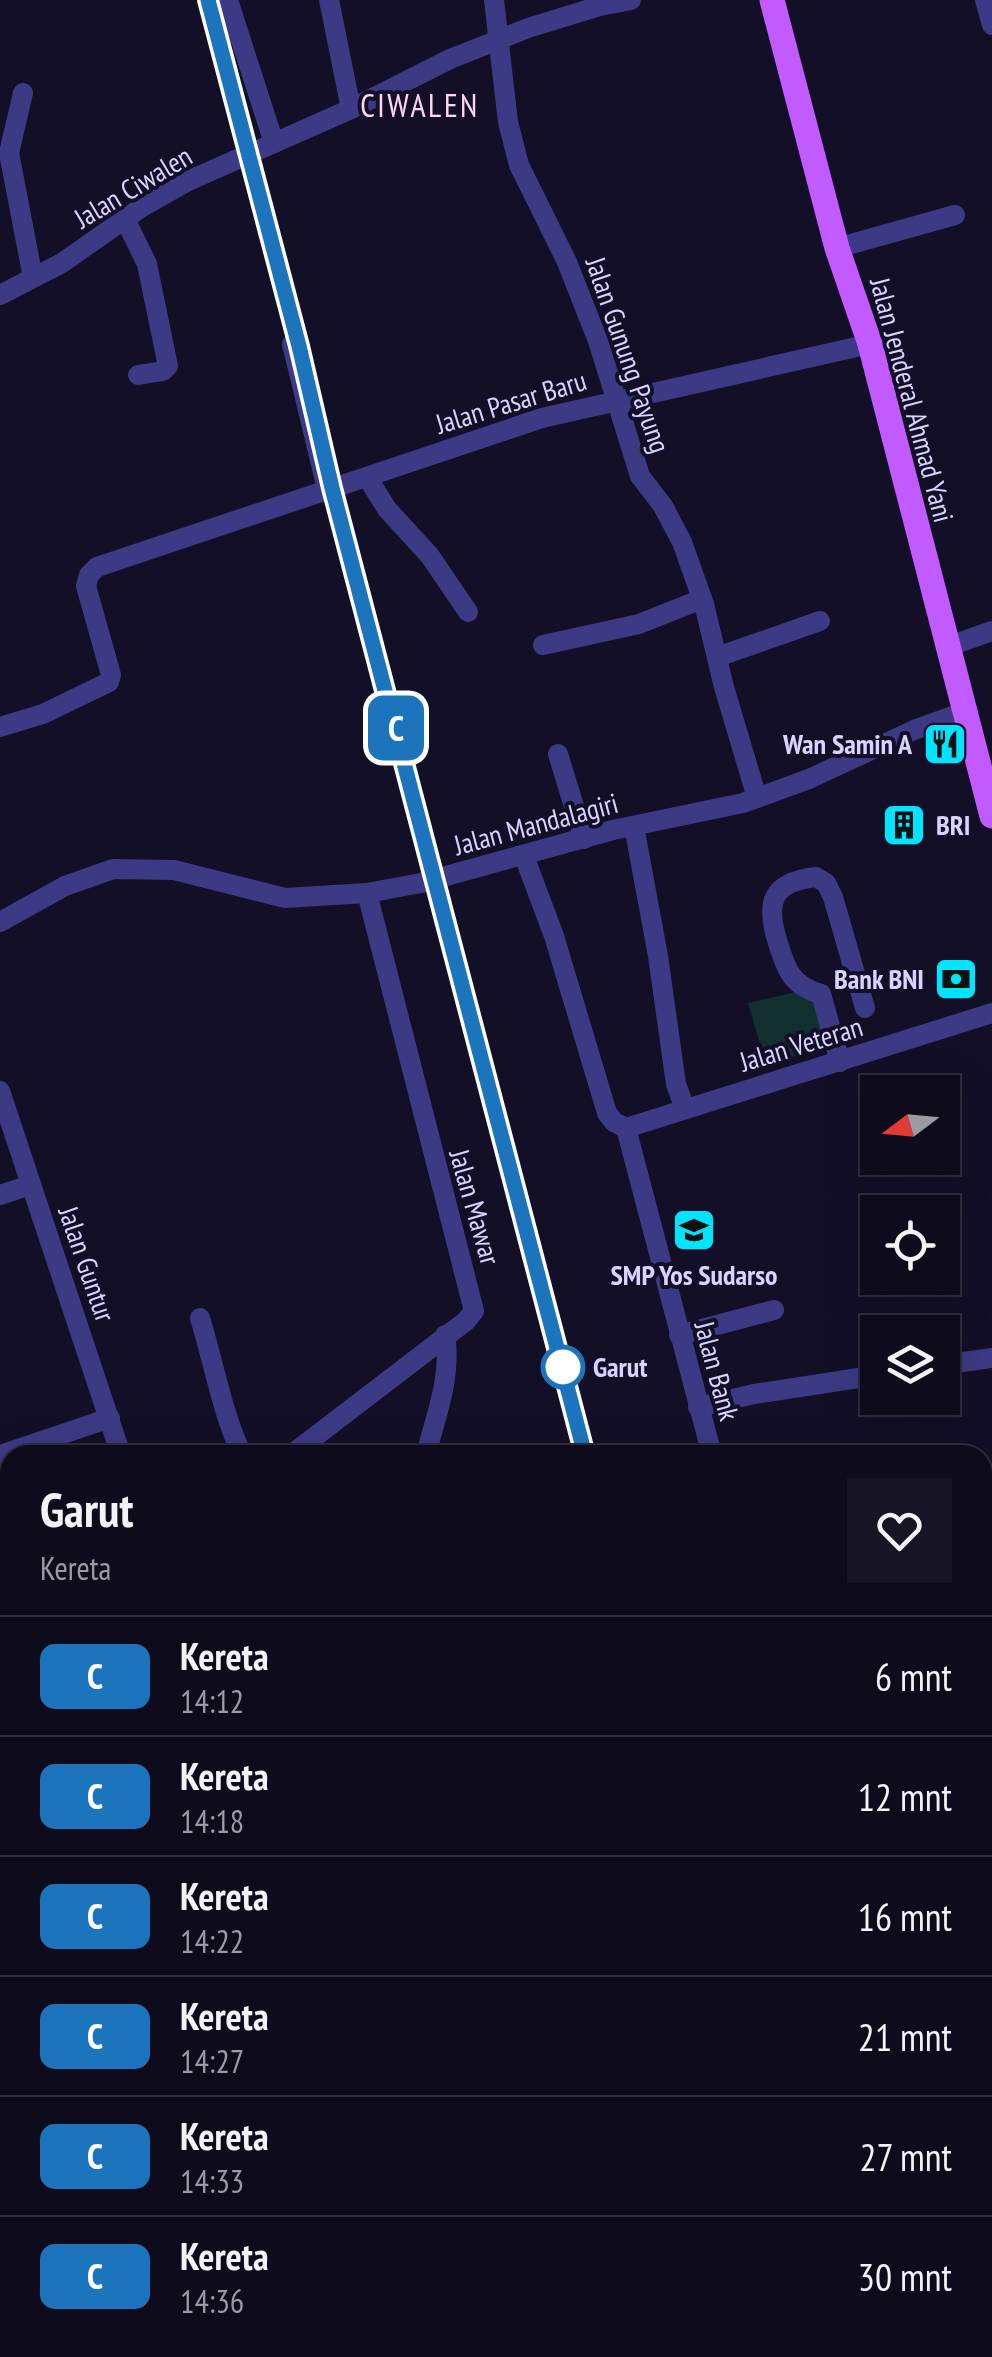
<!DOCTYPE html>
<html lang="id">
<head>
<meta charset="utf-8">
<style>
  :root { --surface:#0e0b1c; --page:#171425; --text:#f1f3f6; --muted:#9b9ba3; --line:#2e2b3b }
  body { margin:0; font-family:"PT Sans Narrow",sans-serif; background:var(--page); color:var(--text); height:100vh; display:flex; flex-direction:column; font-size:38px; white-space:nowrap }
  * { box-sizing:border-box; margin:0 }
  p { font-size:32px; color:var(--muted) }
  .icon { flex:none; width:55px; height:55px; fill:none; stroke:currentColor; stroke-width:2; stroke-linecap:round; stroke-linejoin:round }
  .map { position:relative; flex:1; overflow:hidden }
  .details { position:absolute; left:0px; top:1445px; width:992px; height:912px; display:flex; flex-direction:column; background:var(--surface); border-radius:30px 30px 0 0; box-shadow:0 10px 40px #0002,0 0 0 2px var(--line) }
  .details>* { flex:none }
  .badge { padding:0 20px; border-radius:15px; font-size:35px; line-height:65px }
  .needle { width:65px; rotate:254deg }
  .tools { position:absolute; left:860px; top:1075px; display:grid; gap:20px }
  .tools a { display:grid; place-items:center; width:100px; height:100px; border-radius:0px; background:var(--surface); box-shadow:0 10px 40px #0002,0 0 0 2px var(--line); font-size:50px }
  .map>.badge { position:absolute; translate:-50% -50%; box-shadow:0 0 0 5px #fff }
  .round { display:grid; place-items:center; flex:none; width:105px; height:105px; border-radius:0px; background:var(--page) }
  .overview { display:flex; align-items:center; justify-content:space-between; height:170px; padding:0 40px }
  h1 { font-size:48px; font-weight:600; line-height:75px }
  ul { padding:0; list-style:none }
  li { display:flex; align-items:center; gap:30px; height:120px; padding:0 40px; border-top:2px solid var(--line) }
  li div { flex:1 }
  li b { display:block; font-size:38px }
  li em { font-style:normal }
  li .badge { min-width:110px; font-weight:700; text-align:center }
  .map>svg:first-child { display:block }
</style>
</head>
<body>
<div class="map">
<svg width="992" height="2357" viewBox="0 0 992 2357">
  <defs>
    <pattern id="water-waves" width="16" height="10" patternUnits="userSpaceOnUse" patternTransform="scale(2.5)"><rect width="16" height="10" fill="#0c2248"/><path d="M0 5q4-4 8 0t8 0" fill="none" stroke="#2f4163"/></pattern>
  </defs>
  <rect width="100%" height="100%" fill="#130f26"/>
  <polygon fill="#12302f" points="801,991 816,1003 830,1046 766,1065 748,1003"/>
  <polygon fill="url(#water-waves)" points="0,2101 10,2117 10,2230 0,2214"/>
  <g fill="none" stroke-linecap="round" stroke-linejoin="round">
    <g stroke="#3d3a85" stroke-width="20">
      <polyline points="228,0 274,143"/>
      <polyline points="329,0 351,109"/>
      <polyline points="494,0 508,122 519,165 567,262 598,341 640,476 663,506 682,542 704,604 724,687 757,798"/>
      <polyline points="985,0 992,25"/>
      <polyline points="23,93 9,153 33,278"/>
      <polyline points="125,219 147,264 168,366 163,371 138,375"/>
      <polyline points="837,248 955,215"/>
      <polyline points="0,295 62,263 142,207 188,181 351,109 450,59 528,28 600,6 631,0"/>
      <polyline points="292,344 327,489"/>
      <polyline points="367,477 387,509 430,556 468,612"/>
      <polyline points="543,645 639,624 702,599"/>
      <polyline points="947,647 992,631"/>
      <polyline points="717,657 820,621"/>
      <polyline points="0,727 43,714 109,682 111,675 86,586 89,575 97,567 542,418 870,344"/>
      <polyline points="558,754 584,839"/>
      <polyline points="634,826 658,956 676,1084 685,1109"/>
      <polyline points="524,856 554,936 607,1113 614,1122 626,1128"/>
      <polyline points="0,922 65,886 113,869 174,870 285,898 367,893 421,883 613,830 743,803 809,779 914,730 964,712"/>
      <path d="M840,1062L821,994C792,986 786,970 778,943C765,903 771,882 816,877L826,883L833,897L865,1008"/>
      <polyline points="0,1091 121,1455"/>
      <polyline points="626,1128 992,1013"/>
      <polyline points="626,1128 712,1455"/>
      <polyline points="0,1195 30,1185"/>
      <path d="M200,1318C214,1364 222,1412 242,1455"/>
      <polyline points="679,1335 774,1310"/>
      <polyline points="942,1365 992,1358"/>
      <polyline points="698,1407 754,1394 878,1375"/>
      <polyline points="0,1455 110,1418"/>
      <polyline points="291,1455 466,1321 474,1311 367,893"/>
      <path d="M426,1455C436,1414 452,1377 445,1335"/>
      <polyline points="982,1624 992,1622"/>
      <polyline points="0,1864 10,1861"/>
      <polyline points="982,1999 992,1997"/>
      <polyline points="982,2100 992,2097"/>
      <polyline points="411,2348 415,2357"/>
      <polyline points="578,2348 579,2357"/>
      <polyline points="794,2348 795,2357"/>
    </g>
    <g stroke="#c25bff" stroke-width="25">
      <polyline points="772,0 837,248 870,344 992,816"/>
      <polyline points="982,2329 992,2326"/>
      <polyline points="900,2357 928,2348"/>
    </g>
    <g stroke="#00e5ff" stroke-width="4" stroke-dasharray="15 12" stroke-linecap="butt">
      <polyline points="208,0 245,139"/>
      <polyline points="252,166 299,345 332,488 585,1455"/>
    </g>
  </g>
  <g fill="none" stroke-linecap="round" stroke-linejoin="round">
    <g stroke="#fff" stroke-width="22">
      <polyline id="line" points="208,0 299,346 332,488 585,1455"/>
    </g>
    <use href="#line" stroke="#1c75bc" stroke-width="15"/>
  </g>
  <defs>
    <g id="restaurant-square" transform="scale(2.25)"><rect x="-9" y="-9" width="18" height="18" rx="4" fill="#00e5ff" stroke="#130f26"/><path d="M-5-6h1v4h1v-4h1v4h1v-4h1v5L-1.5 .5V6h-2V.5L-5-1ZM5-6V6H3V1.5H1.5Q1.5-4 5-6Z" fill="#111"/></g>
    <g id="building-square" transform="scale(2.25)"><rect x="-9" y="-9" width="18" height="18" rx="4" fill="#00e5ff" stroke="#130f26"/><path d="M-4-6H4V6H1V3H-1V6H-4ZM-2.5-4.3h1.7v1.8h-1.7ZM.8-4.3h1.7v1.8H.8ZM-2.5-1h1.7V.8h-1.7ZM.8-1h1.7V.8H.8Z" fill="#111"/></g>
    <g id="bank-square" transform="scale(2.25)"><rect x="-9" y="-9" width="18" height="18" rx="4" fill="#00e5ff" stroke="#130f26"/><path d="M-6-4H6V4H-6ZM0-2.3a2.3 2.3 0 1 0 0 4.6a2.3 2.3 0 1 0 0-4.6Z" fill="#111"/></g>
    <g id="school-square" transform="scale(2.25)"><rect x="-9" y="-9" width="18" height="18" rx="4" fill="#00e5ff" stroke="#130f26"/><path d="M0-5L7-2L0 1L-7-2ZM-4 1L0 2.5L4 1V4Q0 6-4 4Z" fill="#111"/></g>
  </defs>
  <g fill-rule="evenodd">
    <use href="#restaurant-square" x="945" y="744"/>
    <use href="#building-square" x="904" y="825"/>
    <use href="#bank-square" x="956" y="979"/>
    <use href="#school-square" x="694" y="1230"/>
  </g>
  <circle fill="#fff" stroke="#1c75bc" stroke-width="5" cx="563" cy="1367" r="20"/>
  <g text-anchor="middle" stroke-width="8" stroke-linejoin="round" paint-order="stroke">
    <g font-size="28" fill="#d9d4ff" stroke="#130f26">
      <text transform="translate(133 187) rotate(-31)" y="10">Jalan Ciwalen</text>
      <text transform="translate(628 355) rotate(71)" y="10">Jalan Gunung Payung</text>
      <text transform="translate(912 400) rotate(75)" y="10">Jalan Jenderal Ahmad Yani</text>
      <text transform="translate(511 402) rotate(-17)" y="10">Jalan Pasar Baru</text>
      <text transform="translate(536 824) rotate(-15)" y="10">Jalan Mandalagiri</text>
      <text transform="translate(801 1044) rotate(-17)" y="10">Jalan Veteran</text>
      <text transform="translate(475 1207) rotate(74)" y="10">Jalan Mawar</text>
      <text transform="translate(87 1264) rotate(71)" y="10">Jalan Guntur</text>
      <text transform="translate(717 1371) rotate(75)" y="10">Jalan Bank</text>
    </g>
    <g font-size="28" font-weight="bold" fill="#d9d4ff" stroke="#130f26" text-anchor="end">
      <text x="912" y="754">Wan Samin A</text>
      <text x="936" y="835" text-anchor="start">BRI</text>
      <text x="924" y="989">Bank BNI</text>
      <text x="694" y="1285" text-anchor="middle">SMP Yos Sudarso</text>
    </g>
    <g font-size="28" font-weight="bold" fill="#d9d4ff" stroke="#130f26" text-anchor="start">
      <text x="593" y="1377">Garut</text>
    </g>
    <g font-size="32" letter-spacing="2.5" fill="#ffd6f0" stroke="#130f26">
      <text x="420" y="117">CIWALEN</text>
    </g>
  </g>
</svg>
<div class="tools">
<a><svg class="needle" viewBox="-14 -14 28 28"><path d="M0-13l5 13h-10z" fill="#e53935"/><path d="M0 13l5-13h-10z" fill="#9b9ba3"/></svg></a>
<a><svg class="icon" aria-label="locate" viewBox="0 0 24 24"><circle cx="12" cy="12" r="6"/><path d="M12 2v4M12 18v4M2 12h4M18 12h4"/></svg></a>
<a><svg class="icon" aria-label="layers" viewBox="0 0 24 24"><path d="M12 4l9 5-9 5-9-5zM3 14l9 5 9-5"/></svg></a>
</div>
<b class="badge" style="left:396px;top:728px;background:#1c75bc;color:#fff">C</b>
<section class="details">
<div class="overview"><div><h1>Garut</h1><p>Kereta</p></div><a class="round"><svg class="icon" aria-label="heart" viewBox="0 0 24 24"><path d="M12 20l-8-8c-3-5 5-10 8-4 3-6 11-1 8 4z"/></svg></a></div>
<ul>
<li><span class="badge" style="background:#1c75bc;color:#fff">C</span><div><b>Kereta</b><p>14:12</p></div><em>6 mnt</em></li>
<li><span class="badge" style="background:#1c75bc;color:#fff">C</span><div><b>Kereta</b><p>14:18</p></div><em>12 mnt</em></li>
<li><span class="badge" style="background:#1c75bc;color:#fff">C</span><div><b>Kereta</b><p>14:22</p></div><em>16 mnt</em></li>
<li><span class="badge" style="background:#1c75bc;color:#fff">C</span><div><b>Kereta</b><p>14:27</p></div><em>21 mnt</em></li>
<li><span class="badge" style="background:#1c75bc;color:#fff">C</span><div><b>Kereta</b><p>14:33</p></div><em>27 mnt</em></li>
<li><span class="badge" style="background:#1c75bc;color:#fff">C</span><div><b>Kereta</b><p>14:36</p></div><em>30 mnt</em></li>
</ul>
</section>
</div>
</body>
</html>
